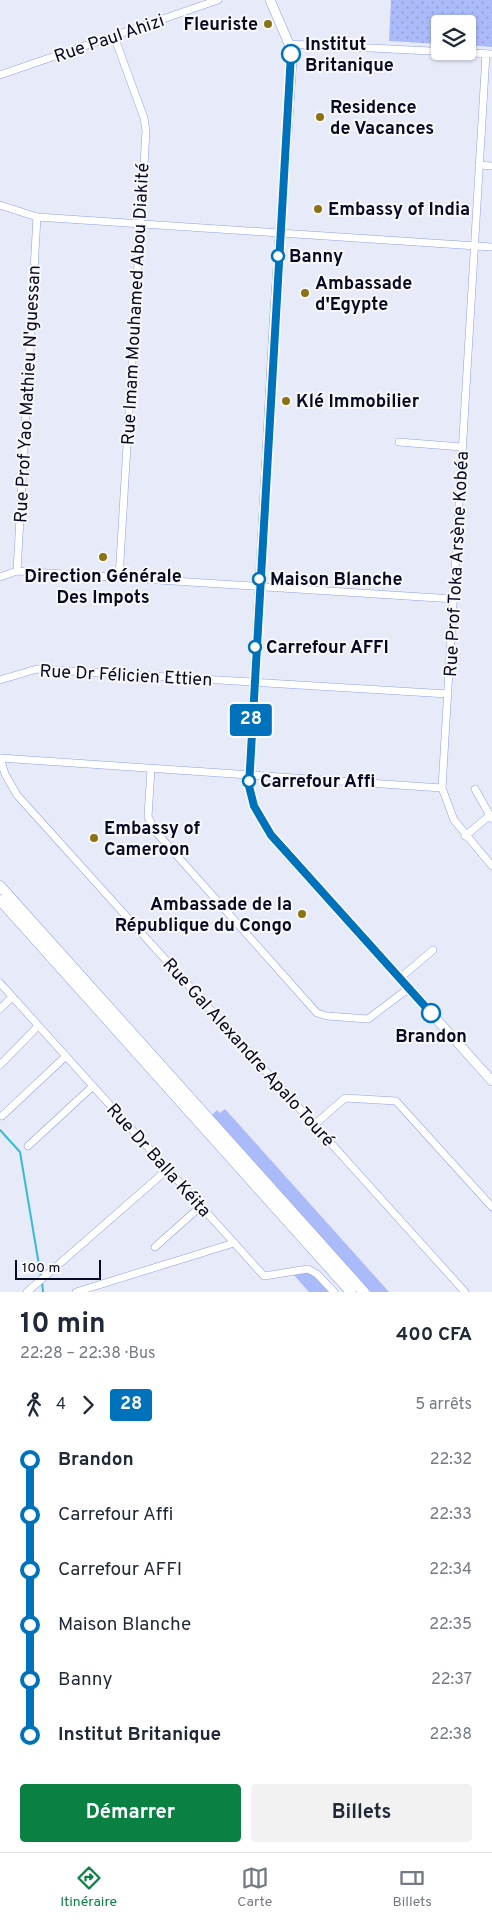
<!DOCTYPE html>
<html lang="fr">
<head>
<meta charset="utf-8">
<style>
  :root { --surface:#fff; --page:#f2f2f3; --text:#1f2937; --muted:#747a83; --line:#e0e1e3; --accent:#0b8043 }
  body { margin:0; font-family:Overpass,sans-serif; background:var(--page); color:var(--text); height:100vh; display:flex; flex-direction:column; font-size:19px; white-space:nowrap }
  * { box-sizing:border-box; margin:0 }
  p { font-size:16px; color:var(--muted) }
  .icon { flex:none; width:28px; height:28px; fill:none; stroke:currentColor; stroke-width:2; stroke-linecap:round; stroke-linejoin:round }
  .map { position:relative; height:1292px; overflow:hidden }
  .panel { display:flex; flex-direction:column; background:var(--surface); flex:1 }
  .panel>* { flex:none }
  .badge { padding:0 10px; border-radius:4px; font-size:18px; line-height:32px }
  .buttons { position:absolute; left:431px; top:15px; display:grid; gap:10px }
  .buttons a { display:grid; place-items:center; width:45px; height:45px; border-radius:5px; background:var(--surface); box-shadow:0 1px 4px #0004; font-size:25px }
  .scale { position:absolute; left:15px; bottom:12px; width:86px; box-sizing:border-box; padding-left:5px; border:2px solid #070a24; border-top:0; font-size:14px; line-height:18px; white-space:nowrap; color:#070a24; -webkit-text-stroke:4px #f8f8f8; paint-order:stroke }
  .map>.badge { position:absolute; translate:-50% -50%; box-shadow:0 0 0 2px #fff }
  .legs { display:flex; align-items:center; gap:8px; height:55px; padding:0 20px; font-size:16px }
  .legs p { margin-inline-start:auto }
  .summary { display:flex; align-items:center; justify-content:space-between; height:85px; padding:0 20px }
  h1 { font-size:28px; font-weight:700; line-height:38px }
  .button { display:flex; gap:10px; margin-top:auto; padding:10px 20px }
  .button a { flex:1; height:58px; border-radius:5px; background:var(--accent); color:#fff; font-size:20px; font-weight:700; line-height:58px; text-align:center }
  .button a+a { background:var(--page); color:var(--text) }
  ul { padding:0 20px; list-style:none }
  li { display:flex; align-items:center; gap:18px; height:55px; font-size:19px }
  li i { display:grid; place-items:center; width:8px; height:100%; margin:0 6px; background:currentColor }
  li i::after { content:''; width:12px; height:12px; margin:-6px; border:4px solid; border-radius:50%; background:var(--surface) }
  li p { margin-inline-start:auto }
  li:first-child i { background:linear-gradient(#0000 50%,currentColor 0) }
  li:last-child i { background:linear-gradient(currentColor 50%,#0000 0) }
  .dock { display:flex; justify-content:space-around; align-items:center; height:70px; border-top:1px solid var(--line); background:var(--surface); font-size:14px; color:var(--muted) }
  .dock a { display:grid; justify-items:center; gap:2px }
  .dock .on { color:var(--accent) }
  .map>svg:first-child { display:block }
</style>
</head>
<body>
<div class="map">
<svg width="492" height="1292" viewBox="0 0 492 1292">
  <defs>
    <pattern id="grass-dots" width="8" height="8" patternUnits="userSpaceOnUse" patternTransform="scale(1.25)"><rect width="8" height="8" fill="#abbaf9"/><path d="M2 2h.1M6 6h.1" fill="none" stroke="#929fd5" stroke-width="1.8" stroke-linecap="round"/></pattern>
  </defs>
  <rect width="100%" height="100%" fill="#e6eaf9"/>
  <polygon fill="url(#grass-dots)" points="391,0 492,0 492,47 468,45 468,24 440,24 440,44 389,41"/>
  <g fill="#abbaf9">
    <polygon points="225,1109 389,1292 371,1292 212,1115 217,1110 220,1113"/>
    <polygon points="302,1272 313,1275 329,1292 309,1292 293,1274"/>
  </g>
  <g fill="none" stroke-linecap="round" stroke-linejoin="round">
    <g stroke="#37bbd4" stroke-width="2">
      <polyline points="0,1130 20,1152 41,1277"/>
      <polyline points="42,1282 43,1292"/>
    </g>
    <g stroke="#90a0e8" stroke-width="8">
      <g id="minor">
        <polyline points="114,36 144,118 146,131 119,578"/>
        <polyline points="289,44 492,54"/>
        <polyline points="486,54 442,788 454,820 492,866"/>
        <polyline points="0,75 218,0"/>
        <polyline points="479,165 492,166"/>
        <polyline points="0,205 37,217 492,247"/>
        <polyline points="399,442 462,447"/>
        <polyline points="17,571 37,217"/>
        <polyline points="0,577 17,571 454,599"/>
        <polyline points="0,680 37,669 448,694"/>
        <polyline points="0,758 5,774 17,795 465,1292"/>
        <polyline points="0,758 442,788"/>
        <polyline points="151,769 148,817 156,832 317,1013 327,1016 368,1019 409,988"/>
        <polyline points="475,789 492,819"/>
        <polyline points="465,836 489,816"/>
        <polyline points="400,978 433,950"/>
        <polyline points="0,983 264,1276 308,1269 317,1274 334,1292"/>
        <polyline points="0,1009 12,997"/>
        <polyline points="0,1065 38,1026"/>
        <polyline points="2,1116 66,1056"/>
        <polyline points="314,1125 345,1098 396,1101 492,1207"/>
        <polyline points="28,1146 93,1086"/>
        <polyline points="155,1247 201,1206"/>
        <polyline points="27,1292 168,1169"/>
        <polyline points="76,1292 234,1243"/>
      </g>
    </g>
    <g stroke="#90a0e8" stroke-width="10">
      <polyline id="major" points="270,0 289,44 292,60 274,325 249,786 254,806 271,835 492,1081"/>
    </g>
    <g stroke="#90a0e8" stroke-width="11">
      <g id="highway">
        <polyline points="0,886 364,1292"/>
        <polyline points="0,900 351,1292"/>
      </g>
    </g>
    <use href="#minor" stroke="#fff" stroke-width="7"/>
    <use href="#major" stroke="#fff" stroke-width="9"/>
    <use href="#highway" stroke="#fff" stroke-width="10"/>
  </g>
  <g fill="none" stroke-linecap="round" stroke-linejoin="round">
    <g stroke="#fff" stroke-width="11">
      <polyline id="line-1" points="291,54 249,786 254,806 271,835 431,1013"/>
    </g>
    <use href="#line-1" stroke="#0072bc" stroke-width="8"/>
  </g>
  <g fill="#8a7315" stroke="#f8f8f8" stroke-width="2">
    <circle cx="268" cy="24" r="5"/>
    <circle cx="320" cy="117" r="5"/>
    <circle cx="318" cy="209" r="5"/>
    <circle cx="305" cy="293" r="5"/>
    <circle cx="286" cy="401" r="5"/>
    <circle cx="103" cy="557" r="5"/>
    <circle cx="94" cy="838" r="5"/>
    <circle cx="302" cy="914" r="5"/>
  </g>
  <g fill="#fff" stroke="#0072bc" stroke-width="2.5">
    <circle cx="291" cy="54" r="9"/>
    <circle cx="278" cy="256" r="6"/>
    <circle cx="259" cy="579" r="6"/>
    <circle cx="255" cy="647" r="6"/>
    <circle cx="249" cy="781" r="6"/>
    <circle cx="431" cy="1013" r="9"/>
  </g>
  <g text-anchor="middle" stroke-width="4" stroke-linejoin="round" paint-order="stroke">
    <g font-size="18" font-weight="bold" fill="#070a24" stroke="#f8f8f8" text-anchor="start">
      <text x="258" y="30" text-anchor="end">Fleuriste</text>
      <text x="330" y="113">Residence<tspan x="330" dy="21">de Vacances</tspan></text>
      <text x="328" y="215">Embassy of India</text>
      <text x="315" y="289">Ambassade<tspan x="315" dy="21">d'Egypte</tspan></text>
      <text x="296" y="407">Klé Immobilier</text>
      <text x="103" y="582" text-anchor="middle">Direction Générale<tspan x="103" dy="21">Des Impots</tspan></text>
      <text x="104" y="834">Embassy of<tspan x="104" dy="21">Cameroon</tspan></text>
      <text x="292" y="910" text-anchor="end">Ambassade de la<tspan x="292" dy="21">République du Congo</tspan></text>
    </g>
    <g font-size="18" fill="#070a24" stroke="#f8f8f8">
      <text transform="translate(109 38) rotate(-19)" y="6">Rue Paul Ahizi</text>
      <text transform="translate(135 304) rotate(-87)" y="6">Rue Imam Mouhamed Abou Diakité</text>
      <text transform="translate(27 394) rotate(-87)" y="6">Rue Prof Yao Mathieu N'guessan</text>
      <text transform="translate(456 564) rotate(-87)" y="6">Rue Prof Toka Arsène Kobéa</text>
      <text transform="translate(126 675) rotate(3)" y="6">Rue Dr Félicien Ettien</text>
      <text transform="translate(249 1052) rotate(48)" y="6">Rue Gal Alexandre Apalo Touré</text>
      <text transform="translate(159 1160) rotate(48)" y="6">Rue Dr Balla Kéita</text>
    </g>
    <g font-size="18" font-weight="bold" fill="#070a24" stroke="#f8f8f8" text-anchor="start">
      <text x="305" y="50">Institut<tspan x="305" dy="21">Britanique</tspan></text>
      <text x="289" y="262">Banny</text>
      <text x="270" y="585">Maison Blanche</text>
      <text x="266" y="653">Carrefour AFFI</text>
      <text x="260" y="787">Carrefour Affi</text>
      <text x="431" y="1042" text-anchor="middle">Brandon</text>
    </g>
  </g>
</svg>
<div class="buttons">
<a><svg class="icon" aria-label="layers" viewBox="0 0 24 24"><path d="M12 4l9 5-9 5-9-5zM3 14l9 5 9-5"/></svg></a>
</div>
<div class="scale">100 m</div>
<b class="badge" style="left:251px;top:720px;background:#0072bc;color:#fff">28</b>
</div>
<section class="panel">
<div class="summary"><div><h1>10 min</h1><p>22:28 – 22:38 · Bus</p></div><b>400 CFA</b></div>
<div class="legs"><svg class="icon" aria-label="walk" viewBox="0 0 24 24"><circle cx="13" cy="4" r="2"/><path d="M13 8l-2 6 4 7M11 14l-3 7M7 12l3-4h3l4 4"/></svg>4<svg class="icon" aria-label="forward" viewBox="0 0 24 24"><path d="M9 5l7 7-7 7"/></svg><b class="badge" style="background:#0072bc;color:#fff">28</b><p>5 arrêts</p></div>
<ul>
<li><i style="color:#0072bc"></i><b>Brandon</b><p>22:32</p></li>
<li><i style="color:#0072bc"></i><span>Carrefour Affi</span><p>22:33</p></li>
<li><i style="color:#0072bc"></i><span>Carrefour AFFI</span><p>22:34</p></li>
<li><i style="color:#0072bc"></i><span>Maison Blanche</span><p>22:35</p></li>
<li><i style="color:#0072bc"></i><span>Banny</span><p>22:37</p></li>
<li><i style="color:#0072bc"></i><b>Institut Britanique</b><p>22:38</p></li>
</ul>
<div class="button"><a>Démarrer</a><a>Billets</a></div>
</section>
<nav class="dock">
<a class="on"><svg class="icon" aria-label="directions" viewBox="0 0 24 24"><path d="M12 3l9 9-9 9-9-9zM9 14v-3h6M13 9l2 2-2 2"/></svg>Itinéraire</a>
<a><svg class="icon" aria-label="map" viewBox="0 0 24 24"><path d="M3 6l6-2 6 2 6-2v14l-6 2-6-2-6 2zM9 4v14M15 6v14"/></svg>Carte</a>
<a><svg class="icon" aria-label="tickets" viewBox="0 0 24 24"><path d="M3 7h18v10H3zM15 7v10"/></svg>Billets</a>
</nav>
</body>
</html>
